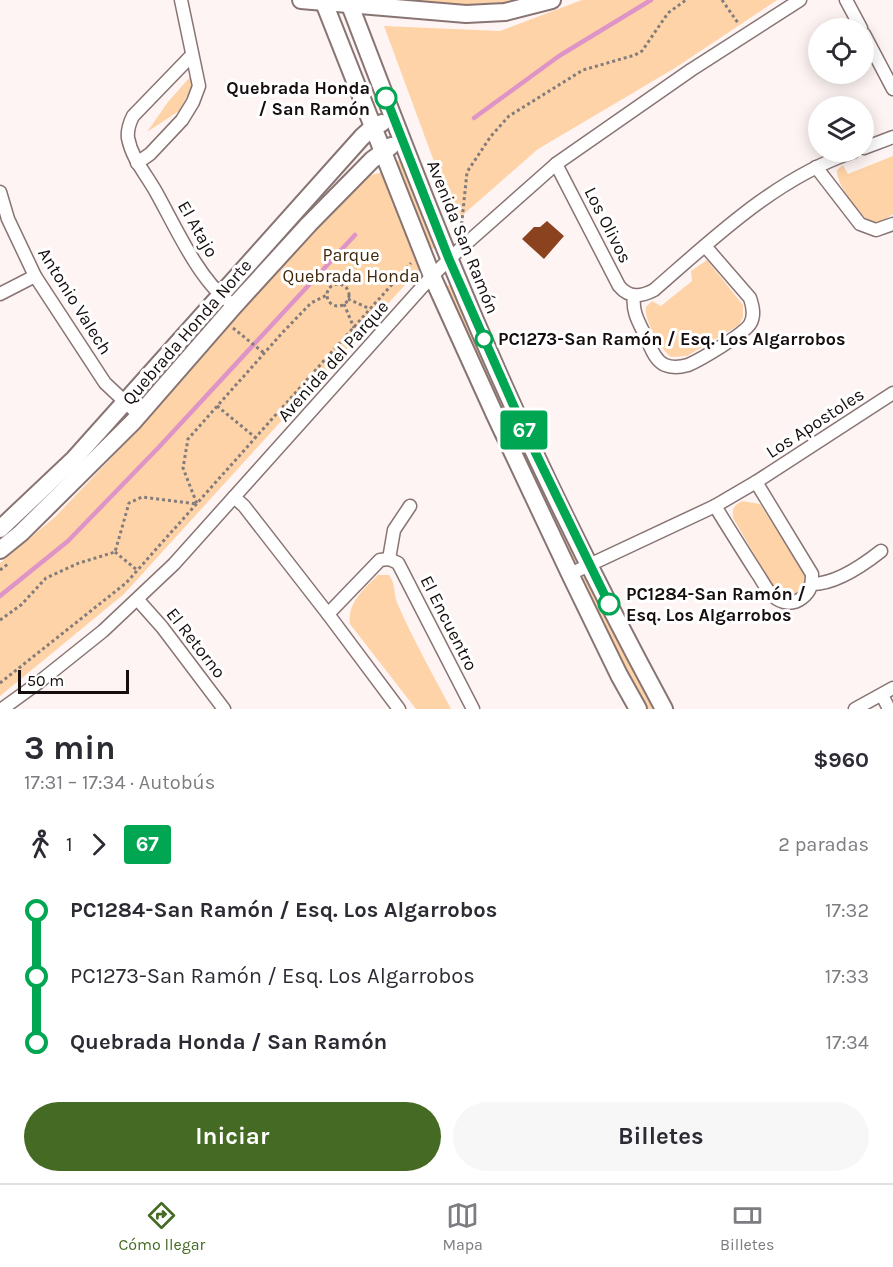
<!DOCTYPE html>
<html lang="es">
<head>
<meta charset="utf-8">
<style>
  :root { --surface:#fff; --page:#f7f7f7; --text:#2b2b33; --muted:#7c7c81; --line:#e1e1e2; --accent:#456a23 }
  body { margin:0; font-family:Karla,sans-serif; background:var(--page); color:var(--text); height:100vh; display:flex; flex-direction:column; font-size:22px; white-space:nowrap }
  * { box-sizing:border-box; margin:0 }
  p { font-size:20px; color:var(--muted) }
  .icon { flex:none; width:33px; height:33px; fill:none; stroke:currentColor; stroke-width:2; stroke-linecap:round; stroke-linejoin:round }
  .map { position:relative; height:709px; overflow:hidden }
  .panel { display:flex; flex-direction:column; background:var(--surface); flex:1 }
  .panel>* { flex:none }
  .badge { padding:0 12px; border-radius:4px; font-size:21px; line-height:39px }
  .tools { position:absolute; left:808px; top:18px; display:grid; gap:12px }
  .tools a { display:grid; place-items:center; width:66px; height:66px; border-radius:50%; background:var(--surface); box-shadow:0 3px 15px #0003; font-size:30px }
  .scale { position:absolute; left:18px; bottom:15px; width:111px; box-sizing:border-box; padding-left:6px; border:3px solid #160e0e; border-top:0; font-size:16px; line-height:21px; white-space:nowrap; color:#160e0e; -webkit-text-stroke:4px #fff; paint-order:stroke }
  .map>.badge { position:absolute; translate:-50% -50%; box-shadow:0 0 0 3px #fff }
  .legs { display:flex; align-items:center; gap:9px; height:66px; padding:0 24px; font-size:20px }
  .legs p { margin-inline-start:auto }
  .summary { display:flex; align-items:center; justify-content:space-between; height:102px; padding:0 24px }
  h1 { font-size:33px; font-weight:700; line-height:45px }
  .button { display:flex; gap:12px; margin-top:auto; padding:12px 24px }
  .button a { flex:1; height:69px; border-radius:36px; background:var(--accent); color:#fff; font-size:24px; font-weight:700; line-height:69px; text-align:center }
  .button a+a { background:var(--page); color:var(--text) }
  ul { padding:0 24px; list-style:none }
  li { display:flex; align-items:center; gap:21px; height:66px; font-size:22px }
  li i { display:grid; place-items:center; width:9px; height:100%; margin:0 8px; background:currentColor }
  li i::after { content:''; width:15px; height:15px; margin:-8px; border:4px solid; border-radius:50%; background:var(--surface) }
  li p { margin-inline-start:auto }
  li:first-child i { background:linear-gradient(#0000 50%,currentColor 0) }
  li:last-child i { background:linear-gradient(currentColor 50%,#0000 0) }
  .tabs { display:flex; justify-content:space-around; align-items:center; height:84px; border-top:2px solid var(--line); background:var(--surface); font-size:16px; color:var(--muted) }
  .tabs a { display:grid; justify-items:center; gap:3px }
  .tabs .current { color:var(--accent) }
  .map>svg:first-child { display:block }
</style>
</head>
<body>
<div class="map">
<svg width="893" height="709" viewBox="0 0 893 709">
  <rect width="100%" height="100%" fill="#fdf4f3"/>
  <g fill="#fed3a7">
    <path d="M376,0H524C476,12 425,4 376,0Z"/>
    <polygon points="582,0 777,0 675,68 538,149 456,221 384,26 500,31"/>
    <polygon points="191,76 193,85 179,111 147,132 168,102"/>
    <path d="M893,156V214C886,219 879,224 871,221C859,218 835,181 837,170L843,165L848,174Z"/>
    <polygon points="400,160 435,241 435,248 432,249 428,245 396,164 397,161"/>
    <polygon points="383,172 425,263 124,594 0,696 0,563 55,517 115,454 230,321 361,178"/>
    <path d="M707,260L743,305V317L739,325L687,356L671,357C661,350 643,318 646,307L652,301L661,306L692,281L691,271Z"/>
    <polygon points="448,285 453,287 506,411 576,559 576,563 573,564 447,290"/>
    <path d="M742,501L760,504L807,578C803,594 794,598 778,595L733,518C732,508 734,506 742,501Z"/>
    <path d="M378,575H389C396,584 393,594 398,605C414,641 433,675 451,709H416L350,624C347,603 364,589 378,575Z"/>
    <polygon points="584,576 587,579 655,709 647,709 580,581"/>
  </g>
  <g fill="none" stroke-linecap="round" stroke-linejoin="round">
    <g stroke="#de94c7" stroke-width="4.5">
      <polyline points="474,118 559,56 651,0"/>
      <polyline points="0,596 68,541 159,447 355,235"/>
    </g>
  </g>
  <polygon fill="#8b431f" points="547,221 564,236 544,259 522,239 534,227 540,227"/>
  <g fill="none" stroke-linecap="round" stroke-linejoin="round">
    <g stroke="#887573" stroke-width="15">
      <g id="street">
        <polyline points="846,0 861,28"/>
        <polyline points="864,34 893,89"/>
        <path d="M192,55L133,116C129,124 127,130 128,138C132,159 146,174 156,192C174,224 198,278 227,300"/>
        <polyline points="864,148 893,137"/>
        <polyline points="137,163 150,154 182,120 193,102 199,86 181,0"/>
        <path d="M556,164L619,286C629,298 641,297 654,290C715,237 776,178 853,152"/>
        <polyline points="816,167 860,224 876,230 893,224"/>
        <polyline points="0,192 8,219 35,276 105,383 139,415"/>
        <polyline points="0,294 35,276"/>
        <path d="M634,296C632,311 638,321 645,335C650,345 654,360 665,365C672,368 681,367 688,365C700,360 744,334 750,324C755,316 753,307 750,298L705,246"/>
        <polyline points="234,497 244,506 328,614 399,709"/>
        <path d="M715,506C729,529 743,551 757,573C762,580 767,591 773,596C782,604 793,605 802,598C811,591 812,584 812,574L756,482"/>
        <polyline points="389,559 394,530 410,506"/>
        <polyline points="570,574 715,506 756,482 893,393"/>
        <path d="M812,584C836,584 862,566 881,551"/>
        <polyline points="138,600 162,627 224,709"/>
        <polyline points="328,614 380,560 389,559 398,563 473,709"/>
        <polyline points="882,695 889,709"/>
        <polyline points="2,709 38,683 103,631 174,564 432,276 460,249 556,164 691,70 800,0"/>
        <polyline points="855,709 893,688"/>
      </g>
    </g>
    <g stroke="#887573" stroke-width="20">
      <g id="secondary">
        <polyline points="301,0 466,14 505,12 552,0"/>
        <polyline points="323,0 432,276 495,415 570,574 619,675 638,709"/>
        <path d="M348,0C381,86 414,173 449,258C512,412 585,563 664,709"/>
        <polyline points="0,529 74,459 362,137 373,127 382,123"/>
        <polyline points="0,550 21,533 133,422 235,305 309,224 372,160 391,146"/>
      </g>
    </g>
    <g stroke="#847c7c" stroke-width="3" stroke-dasharray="3 3" stroke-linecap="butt">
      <polyline points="722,0 738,23"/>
      <polyline points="461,230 467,172 491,136 509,116 583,70 635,55 642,51 668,13 686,0"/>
      <circle cx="338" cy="295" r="11"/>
      <polyline points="348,299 370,309"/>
      <polyline points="344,304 354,328"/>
      <polyline points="233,328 264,353"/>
      <polyline points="217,406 256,438"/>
      <polyline points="115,552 137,570"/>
      <polyline points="0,570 8,564"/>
      <polyline points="0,620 21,605 46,578 79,563 115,552 129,503 142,497 197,504 183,468 188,439 283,332 311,303 327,295"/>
      <polyline points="0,683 126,583 411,263"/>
    </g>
    <use href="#street" stroke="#fff" stroke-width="12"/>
    <use href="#secondary" stroke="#fff" stroke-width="16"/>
  </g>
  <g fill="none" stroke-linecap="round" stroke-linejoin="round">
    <g stroke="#fff" stroke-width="14">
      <polyline id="line-1" points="386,98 449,259 523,427 609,604"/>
    </g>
    <use href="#line-1" stroke="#00a651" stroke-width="9"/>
  </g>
  <g fill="#fff" stroke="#00a651" stroke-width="3">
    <circle cx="386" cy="98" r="10"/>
    <circle cx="484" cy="339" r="8"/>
    <circle cx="609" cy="604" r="10"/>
  </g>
  <g text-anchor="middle" stroke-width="6" stroke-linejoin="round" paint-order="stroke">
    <g font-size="18" font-weight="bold" fill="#160e0e" stroke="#fff" text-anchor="start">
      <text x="370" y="94" text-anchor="end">Quebrada Honda<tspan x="370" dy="21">/ San Ramón</tspan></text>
      <text x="498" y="345">PC1273-San Ramón / Esq. Los Algarrobos</text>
      <text x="626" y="600">PC1284-San Ramón /<tspan x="626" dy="21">Esq. Los Algarrobos</tspan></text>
    </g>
    <g font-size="18" fill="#160e0e" stroke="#fff">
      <text transform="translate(608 225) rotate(63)" y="6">Los Olivos</text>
      <text transform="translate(198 229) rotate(60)" y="6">El Atajo</text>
      <text transform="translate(463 237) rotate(68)" y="6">Avenida San Ramón</text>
      <text transform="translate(75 301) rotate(58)" y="6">Antonio Valech</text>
      <text transform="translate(187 332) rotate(-49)" y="6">Quebrada Honda Norte</text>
      <text transform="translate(333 361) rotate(-48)" y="6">Avenida del Parque</text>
      <text transform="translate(815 423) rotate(-33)" y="6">Los Apostoles</text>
      <text transform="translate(449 623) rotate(63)" y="6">El Encuentro</text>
      <text transform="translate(196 643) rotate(52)" y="6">El Retorno</text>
    </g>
    <g font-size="18" fill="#40280a" stroke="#fff">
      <text x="351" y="261">Parque<tspan x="351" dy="21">Quebrada Honda</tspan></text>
    </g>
  </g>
</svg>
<div class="tools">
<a><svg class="icon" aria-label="locate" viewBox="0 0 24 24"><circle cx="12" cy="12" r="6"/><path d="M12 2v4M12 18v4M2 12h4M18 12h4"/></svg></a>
<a><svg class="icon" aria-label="layers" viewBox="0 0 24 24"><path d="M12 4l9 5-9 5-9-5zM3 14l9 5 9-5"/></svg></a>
</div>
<div class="scale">50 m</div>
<b class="badge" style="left:524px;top:430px;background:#00a651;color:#fff">67</b>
</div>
<section class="panel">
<div class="summary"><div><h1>3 min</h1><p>17:31 – 17:34 · Autobús</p></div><b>$960</b></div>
<div class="legs"><svg class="icon" aria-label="walk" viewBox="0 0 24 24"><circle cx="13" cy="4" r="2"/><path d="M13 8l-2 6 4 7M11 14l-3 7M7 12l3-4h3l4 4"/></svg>1<svg class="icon" aria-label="forward" viewBox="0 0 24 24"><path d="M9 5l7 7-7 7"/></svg><b class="badge" style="background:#00a651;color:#fff">67</b><p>2 paradas</p></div>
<ul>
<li><i style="color:#00a651"></i><b>PC1284-San Ramón / Esq. Los Algarrobos</b><p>17:32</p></li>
<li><i style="color:#00a651"></i><span>PC1273-San Ramón / Esq. Los Algarrobos</span><p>17:33</p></li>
<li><i style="color:#00a651"></i><b>Quebrada Honda / San Ramón</b><p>17:34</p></li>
</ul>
<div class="button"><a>Iniciar</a><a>Billetes</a></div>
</section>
<nav class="tabs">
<a class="current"><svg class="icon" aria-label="directions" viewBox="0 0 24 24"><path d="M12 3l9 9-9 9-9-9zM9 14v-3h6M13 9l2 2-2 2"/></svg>Cómo llegar</a>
<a><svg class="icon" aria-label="map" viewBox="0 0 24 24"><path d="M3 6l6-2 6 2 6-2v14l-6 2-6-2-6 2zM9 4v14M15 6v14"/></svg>Mapa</a>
<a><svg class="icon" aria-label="tickets" viewBox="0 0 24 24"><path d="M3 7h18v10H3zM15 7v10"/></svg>Billetes</a>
</nav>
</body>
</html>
